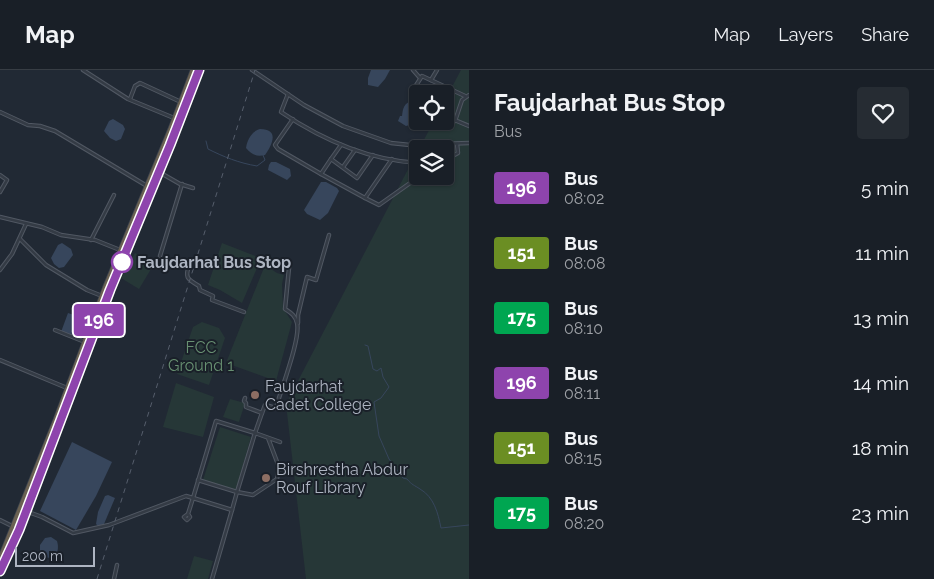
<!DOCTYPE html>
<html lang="en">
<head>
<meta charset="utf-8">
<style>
  :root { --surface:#191f27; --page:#262c33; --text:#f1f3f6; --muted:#9fa2a7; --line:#373d44 }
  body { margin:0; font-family:Raleway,sans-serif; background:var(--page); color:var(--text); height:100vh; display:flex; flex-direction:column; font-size:19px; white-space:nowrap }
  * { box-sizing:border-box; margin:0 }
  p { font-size:16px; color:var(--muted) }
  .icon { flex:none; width:28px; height:28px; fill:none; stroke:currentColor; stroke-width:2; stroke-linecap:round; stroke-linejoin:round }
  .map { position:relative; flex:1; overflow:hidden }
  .side { display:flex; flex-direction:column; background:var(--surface); width:465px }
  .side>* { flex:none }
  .badge { padding:0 10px; border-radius:4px; font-size:18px; line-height:32px }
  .controls { position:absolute; left:409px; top:15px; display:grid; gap:10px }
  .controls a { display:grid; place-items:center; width:45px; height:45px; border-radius:5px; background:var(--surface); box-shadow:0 1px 4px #0004,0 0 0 1px var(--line); font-size:25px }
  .scale { position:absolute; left:15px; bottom:12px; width:80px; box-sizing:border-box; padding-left:5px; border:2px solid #aeb5c2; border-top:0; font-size:14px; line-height:18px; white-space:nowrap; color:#aeb5c2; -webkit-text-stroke:4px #1a2029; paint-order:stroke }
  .map>.badge { position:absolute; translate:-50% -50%; box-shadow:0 0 0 2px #fff }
  .round { display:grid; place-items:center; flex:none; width:52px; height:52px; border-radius:5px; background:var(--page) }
  .overview { display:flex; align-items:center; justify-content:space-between; height:85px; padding:0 25px }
  h1 { font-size:24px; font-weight:700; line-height:38px }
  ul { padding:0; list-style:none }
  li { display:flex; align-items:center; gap:15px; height:65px; padding:0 25px }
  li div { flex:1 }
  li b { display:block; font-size:19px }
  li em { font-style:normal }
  li .badge { min-width:55px; font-weight:700; text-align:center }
  header { display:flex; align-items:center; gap:30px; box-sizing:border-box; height:70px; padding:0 25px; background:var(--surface); border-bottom:1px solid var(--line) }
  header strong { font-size:24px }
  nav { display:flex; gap:28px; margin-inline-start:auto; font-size:18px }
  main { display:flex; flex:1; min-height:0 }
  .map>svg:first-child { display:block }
</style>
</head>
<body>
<header>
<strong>Map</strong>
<nav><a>Map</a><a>Layers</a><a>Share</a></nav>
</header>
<main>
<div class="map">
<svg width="469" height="509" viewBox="0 0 469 509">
  <rect width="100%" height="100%" fill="#212934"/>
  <g fill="#263737">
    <polygon points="461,0 469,0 469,509 306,509 286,334 417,82 418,106 445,106 445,79 419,79 434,51 445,51 445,30"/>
    <polygon points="222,173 258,187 260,191 242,233 220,220 208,215"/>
    <polygon points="135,183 154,194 139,219 121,208"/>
    <polygon points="265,195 277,203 284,205 282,214 283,238 292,252 276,311 226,293"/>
    <polygon points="202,252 219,258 225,268 209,315 177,304 193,257"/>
    <polygon points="176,313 214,327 203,367 163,357"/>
    <polygon points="230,329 245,333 239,352 223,347"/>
    <polygon points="220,357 251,367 236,420 203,410"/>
    <polygon points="194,486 213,491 208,509 187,509"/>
  </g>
  <g fill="#37465c">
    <polygon points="371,0 390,0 385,9 378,17 368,15 368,8"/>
    <path d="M412,31L417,34L418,51L417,53L406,56L398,51L400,46H402C403,38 404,33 412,31Z"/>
    <polygon points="113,49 123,55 125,59 121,69 116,71 110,68 104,61 109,51"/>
    <path d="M260,59C280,59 272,75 265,85C257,87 252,85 246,78C247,70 252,61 260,59Z"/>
    <polygon points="271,92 276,92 290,99 291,106 287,110 268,100 269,95"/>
    <polygon points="321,112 326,112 337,118 339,121 328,143 320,150 307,144 304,140"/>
    <polygon points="62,173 71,179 73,185 64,197 59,198 54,194 51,188 58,175"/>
    <polygon points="68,243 74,245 75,250 80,252 74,267 61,262"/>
    <polygon points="72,372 112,392 96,426 76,460 40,441"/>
    <polygon points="108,425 115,428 104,454 98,456 96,454 98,442 105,426"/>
    <path d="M51,467L57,471C59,478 58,483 53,488C47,488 44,487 40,482V475L45,468Z"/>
  </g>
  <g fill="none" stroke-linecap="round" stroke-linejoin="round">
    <g stroke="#37465c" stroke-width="1">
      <path d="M206,71L208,79C224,87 239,93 257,96L265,90L263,85"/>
      <path d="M365,275L368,276L373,299L377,301L381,298L383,307L389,317L381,328L374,332L379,366L389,389L403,408L407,409C412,415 414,415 420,419C434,427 438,443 441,458L469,455"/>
    </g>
    <g stroke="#515863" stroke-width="4.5">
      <g id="minor">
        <polyline points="83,0 128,29 174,48"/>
        <polyline points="252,0 304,35 343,56 391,73 410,75 469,73"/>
        <polyline points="413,0 420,8"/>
        <polyline points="431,10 437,0"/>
        <path d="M288,24L281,42C321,69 369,90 418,93"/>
        <polyline points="130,29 135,16 140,13 181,32"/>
        <polyline points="418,33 412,28 413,20 422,6 465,26"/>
        <polyline points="0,42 28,55 40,56 55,61 147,116"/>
        <polyline points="445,46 469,56"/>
        <polyline points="293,49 275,75 278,79 321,104 331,89"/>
        <polyline points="455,51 462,30 469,25"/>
        <polyline points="341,75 331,89 357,108 373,85"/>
        <polyline points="392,89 365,128 379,135 420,106"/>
        <polyline points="445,90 458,83 457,74"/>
        <polyline points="343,97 355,80"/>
        <polyline points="159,102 180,114 193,118"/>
        <polyline points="321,104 365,128"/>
        <polyline points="0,105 7,110 0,122"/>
        <polyline points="0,147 42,157 61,165 95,170 120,180"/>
        <polyline points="20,169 46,195 87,220 102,226"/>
        <polyline points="91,170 114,125"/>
        <polyline points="160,186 182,114"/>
        <path d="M190,194C184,207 187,209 199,216L200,220L213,226L212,230L244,242"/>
        <polyline points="0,200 12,184 26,154"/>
        <polyline points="298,253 298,245 307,207 316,210 329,165"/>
        <polyline points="55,260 85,272"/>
        <polyline points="0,290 67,318"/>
        <path d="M245,328L244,331L246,333V337L262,343L265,335L276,338C281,319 301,268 297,253C295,245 291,243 285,239L289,198"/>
        <polyline points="268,368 279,397 277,409 253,425 237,422 255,363 280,372"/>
        <polyline points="20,439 42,447 73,463 109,455 186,426 193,428 216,351 255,363 262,343"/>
        <polyline points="188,444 190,447 187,450 184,447 188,444 193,428 232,440 237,422 198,410"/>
        <polyline points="0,450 12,456"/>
        <polyline points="114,509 117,495"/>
        <polyline points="212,509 232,440"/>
      </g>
    </g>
    <g stroke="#3f454f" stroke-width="6">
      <g id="highway">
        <polyline points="0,489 56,349 105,218 171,58 193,0"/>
        <polyline points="0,501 19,459 110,220 170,75 199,0"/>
      </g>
    </g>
    <use href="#minor" stroke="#343b45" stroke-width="2.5"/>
    <use href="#highway" stroke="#6a6152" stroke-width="4.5"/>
    <polyline stroke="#565e6c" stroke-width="1" stroke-dasharray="5 5" stroke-linecap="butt" points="97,509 255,0"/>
  </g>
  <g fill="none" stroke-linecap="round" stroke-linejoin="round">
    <g stroke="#fff" stroke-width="11">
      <polyline id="line" points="0,501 19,460 110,220 170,75 199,0"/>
    </g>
    <use href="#line" stroke="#8e44ad" stroke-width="8"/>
  </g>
  <circle fill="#fff" stroke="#8e44ad" stroke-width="2.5" cx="122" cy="192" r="10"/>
  <g fill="#8d6e63" stroke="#1a2029" stroke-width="2">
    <circle cx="255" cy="325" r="5"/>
    <circle cx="266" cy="408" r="5"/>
  </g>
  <g text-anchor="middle" stroke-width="4" stroke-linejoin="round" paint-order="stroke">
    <g font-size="16" font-weight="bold" fill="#aeb5c2" stroke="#1a2029" text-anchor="start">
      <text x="137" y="198">Faujdarhat Bus Stop</text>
    </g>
    <g font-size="16" fill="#689072" stroke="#1a2029">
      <text x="201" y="283">FCC<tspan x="201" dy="18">Ground 1</tspan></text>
    </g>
    <g font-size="16" fill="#aeb5c2" stroke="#1a2029" text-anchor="start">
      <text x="265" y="322">Faujdarhat<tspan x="265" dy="18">Cadet College</tspan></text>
      <text x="276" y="405">Birshrestha Abdur<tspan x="276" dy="18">Rouf Library</tspan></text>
    </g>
  </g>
</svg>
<div class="controls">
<a><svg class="icon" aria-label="locate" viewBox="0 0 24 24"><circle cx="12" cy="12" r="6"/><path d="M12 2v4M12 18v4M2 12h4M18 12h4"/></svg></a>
<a><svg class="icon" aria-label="layers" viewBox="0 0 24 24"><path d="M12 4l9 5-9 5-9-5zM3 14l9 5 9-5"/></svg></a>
</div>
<div class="scale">200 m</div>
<b class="badge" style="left:99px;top:250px;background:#8e44ad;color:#fff">196</b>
</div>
<section class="side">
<div class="overview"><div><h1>Faujdarhat Bus Stop</h1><p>Bus</p></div><a class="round"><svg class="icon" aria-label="heart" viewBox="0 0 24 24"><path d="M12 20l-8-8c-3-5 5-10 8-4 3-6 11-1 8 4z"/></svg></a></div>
<ul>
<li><span class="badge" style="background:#8e44ad;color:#fff">196</span><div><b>Bus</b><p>08:02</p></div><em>5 min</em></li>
<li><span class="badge" style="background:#6b8e23;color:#fff">151</span><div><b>Bus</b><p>08:08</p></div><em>11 min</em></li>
<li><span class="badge" style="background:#00a651;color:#fff">175</span><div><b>Bus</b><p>08:10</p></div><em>13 min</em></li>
<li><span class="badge" style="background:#8e44ad;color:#fff">196</span><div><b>Bus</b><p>08:11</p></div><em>14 min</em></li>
<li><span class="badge" style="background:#6b8e23;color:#fff">151</span><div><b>Bus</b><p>08:15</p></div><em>18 min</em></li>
<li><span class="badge" style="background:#00a651;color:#fff">175</span><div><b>Bus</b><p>08:20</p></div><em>23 min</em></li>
</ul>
</section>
</main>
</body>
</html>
